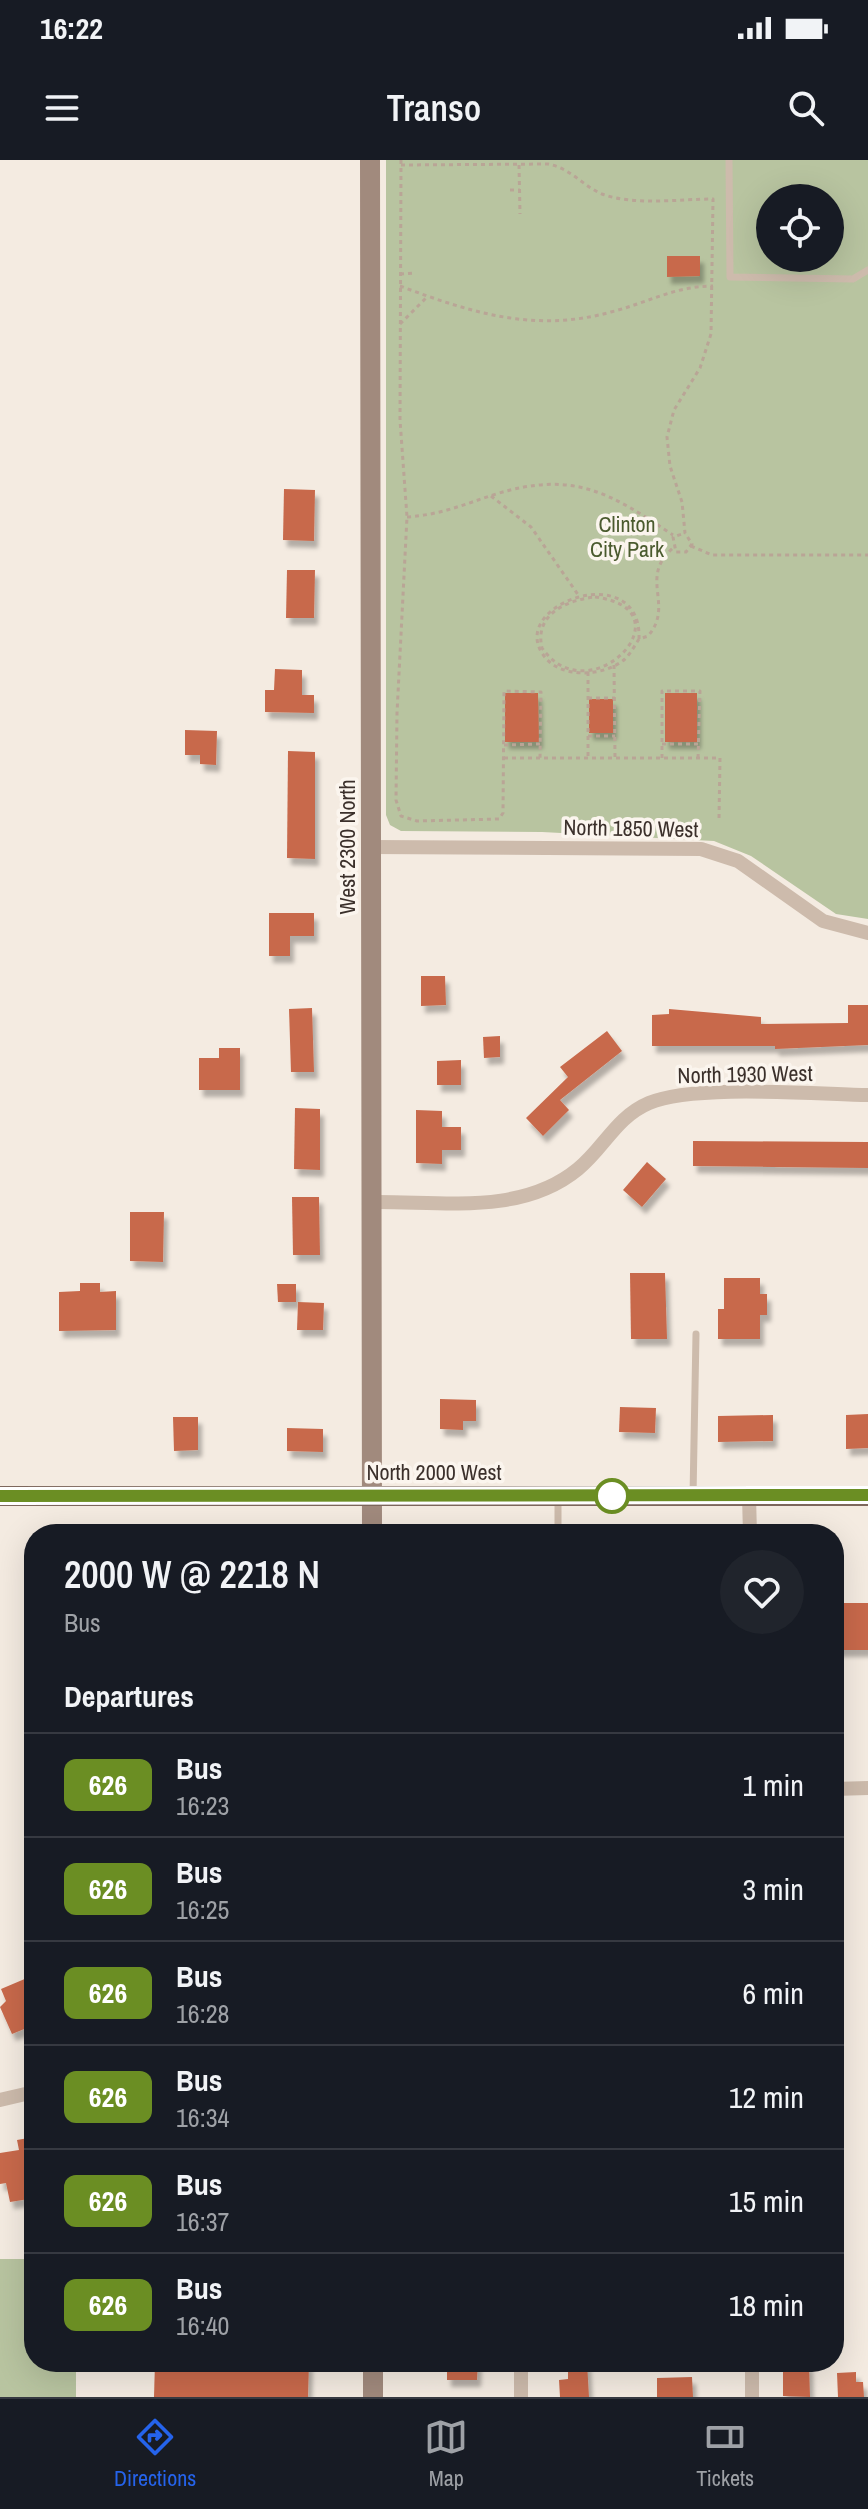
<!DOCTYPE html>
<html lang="en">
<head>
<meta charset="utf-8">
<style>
  :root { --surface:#171b24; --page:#20242c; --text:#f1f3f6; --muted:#9ea1a6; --line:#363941; --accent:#2563eb }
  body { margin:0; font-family:"Archivo Narrow",sans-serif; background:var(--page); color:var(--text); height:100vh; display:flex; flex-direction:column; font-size:30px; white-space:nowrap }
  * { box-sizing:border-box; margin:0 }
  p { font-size:26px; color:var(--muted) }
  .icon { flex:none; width:44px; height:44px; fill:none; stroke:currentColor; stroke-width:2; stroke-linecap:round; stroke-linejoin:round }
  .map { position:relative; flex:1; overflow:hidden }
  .panel { position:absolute; left:24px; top:1364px; width:820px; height:848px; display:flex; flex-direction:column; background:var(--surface); border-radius:32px; box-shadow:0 8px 32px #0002 }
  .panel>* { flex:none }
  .badge { padding:0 16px; border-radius:12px; font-size:28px; line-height:52px }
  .fabs { position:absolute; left:756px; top:24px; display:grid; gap:16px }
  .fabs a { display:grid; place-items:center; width:88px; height:88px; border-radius:50%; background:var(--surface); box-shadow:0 8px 32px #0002; font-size:40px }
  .map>.badge { position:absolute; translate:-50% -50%; box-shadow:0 0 0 4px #fff }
  h2 { padding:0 40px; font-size:30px; line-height:72px }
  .round { display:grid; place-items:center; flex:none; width:84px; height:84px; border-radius:42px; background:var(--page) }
  .headline { display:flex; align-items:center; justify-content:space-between; height:136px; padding:0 40px }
  h1 { font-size:38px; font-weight:600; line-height:60px }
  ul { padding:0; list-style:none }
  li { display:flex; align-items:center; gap:24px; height:104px; padding:0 40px; border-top:2px solid var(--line) }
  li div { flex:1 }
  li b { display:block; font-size:30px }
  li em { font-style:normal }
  li .badge { min-width:88px; font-weight:700; text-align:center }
  .status { display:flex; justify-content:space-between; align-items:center; height:56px; padding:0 40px; background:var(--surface); direction:ltr }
  .status svg { height:22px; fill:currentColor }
  header { display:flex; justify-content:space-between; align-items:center; height:104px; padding:0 40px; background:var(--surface); font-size:36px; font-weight:600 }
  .dock { display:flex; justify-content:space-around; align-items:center; height:112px; border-top:2px solid var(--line); background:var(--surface); font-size:22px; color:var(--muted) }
  .dock a { display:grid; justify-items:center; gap:4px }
  .dock .on { color:var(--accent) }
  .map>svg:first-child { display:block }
</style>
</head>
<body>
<div class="status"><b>16:22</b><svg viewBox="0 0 49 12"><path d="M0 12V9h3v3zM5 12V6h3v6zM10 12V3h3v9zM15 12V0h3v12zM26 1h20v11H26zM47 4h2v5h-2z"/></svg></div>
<header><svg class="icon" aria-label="menu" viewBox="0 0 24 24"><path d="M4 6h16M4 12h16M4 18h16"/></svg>Transo<svg class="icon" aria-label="search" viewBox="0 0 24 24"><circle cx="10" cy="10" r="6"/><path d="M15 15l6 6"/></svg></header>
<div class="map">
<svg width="868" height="2237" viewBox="0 0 868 2237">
  <defs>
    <filter id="shadow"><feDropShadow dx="4" dy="7" stdDeviation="2" flood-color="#0004"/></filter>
  </defs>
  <rect width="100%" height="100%" fill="#f4ebe1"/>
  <g fill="#b8c4a0" fill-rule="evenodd">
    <path d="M386,0H868V759L836,754L751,696L714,681L542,672L401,671L390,665L386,655ZM770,38H830V98H770Z"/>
    <polygon points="0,2099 34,2099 34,2202 76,2202 76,2237 0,2237"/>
  </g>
  <g fill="#c8694b" filter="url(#shadow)">
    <polygon points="667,96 700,96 700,116 667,117"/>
    <polygon points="284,329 315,330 314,381 283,380"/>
    <polygon points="287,410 315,410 314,458 286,458"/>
    <polygon points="275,509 302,510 302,535 314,535 314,553 265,552 265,530 274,530"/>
    <polygon points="505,533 538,533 539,582 505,582"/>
    <rect x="665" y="533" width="32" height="49"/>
    <rect x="589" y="539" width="24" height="34"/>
    <polygon points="185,570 217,571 216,605 200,604 200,595 185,595"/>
    <polygon points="288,591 315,592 315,699 287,698"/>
    <polygon points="269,753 314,753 314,776 290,776 290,796 269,796"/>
    <polygon points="421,816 445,816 446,845 421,846"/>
    <polygon points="848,845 868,845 868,885 775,889 775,886 652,886 652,855 669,854 669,849 761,857 761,864 848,863"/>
    <polygon points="312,848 314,912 291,912 289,849"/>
    <polygon points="607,871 622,891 560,940 569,950 543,976 526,958 568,917 560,907"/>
    <polygon points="500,876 500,897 484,898 483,877"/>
    <polygon points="219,888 240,888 240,930 199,930 199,898 219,898"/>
    <polygon points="461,900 461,925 437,925 437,901"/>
    <polygon points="295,948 320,949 320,1010 294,1009"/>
    <polygon points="416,950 442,951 442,967 461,967 461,990 442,990 442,1004 416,1003"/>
    <polygon points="693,981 868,982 868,1008 693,1006"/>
    <polygon points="647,1002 666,1019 642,1047 623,1030"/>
    <polygon points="292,1037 319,1037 320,1095 293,1095"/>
    <polygon points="130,1052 164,1052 163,1102 130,1101"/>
    <polygon points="630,1113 665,1113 667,1179 631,1179"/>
    <polygon points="724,1118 760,1118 760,1134 767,1134 767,1155 760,1155 760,1179 718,1179 718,1149 724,1149"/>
    <polygon points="80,1123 100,1123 100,1132 116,1131 116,1170 59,1171 59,1132 80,1131"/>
    <polygon points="277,1124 296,1124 296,1142 278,1142"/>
    <polygon points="298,1142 324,1143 323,1170 297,1170"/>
    <polygon points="440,1239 476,1240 476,1261 463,1261 463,1270 440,1269"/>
    <polygon points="620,1247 656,1248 655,1273 619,1272"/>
    <polygon points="868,1254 868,1288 846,1289 846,1255"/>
    <polygon points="773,1255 773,1281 718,1282 718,1256"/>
    <polygon points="173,1257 198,1257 198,1290 174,1291"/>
    <polygon points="287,1268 323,1269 323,1292 287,1291"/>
    <rect x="834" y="1443" width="34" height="47"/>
    <polygon points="27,1818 30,1825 34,1824 34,1865 12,1874 0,1847 6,1841 1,1829"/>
    <polygon points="34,1977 34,2017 25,2019 29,2039 10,2042 6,2023 0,2024 0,1993 19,1990 17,1980"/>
    <polygon points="155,2202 309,2202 308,2237 154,2237"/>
    <polygon points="447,2202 478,2202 477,2220 447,2220"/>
    <polygon points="568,2202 587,2202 589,2237 560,2237 559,2220 568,2219"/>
    <polygon points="809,2203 810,2237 783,2236 783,2204"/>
    <polygon points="856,2212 856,2222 863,2222 864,2237 838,2237 837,2213"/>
    <polygon points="692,2217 693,2237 657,2237 657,2218"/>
  </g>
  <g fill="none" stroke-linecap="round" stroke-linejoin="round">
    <g stroke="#b9a596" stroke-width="3" stroke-dasharray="4 4" stroke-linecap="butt">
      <polyline points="401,0 400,260 407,357 397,553 396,640 401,656 417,661 499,659 503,653 504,531 541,532 540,599"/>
      <path d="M401,5L548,4C570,8 583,26 602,34C635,46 679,39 713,39L711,174L700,208L674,250L667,277L670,306L682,342L685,373L692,384L686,392H676L673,377L685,373"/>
      <polyline points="519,5 520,54"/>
      <polyline points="510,30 520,30"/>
      <polyline points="400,114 414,113"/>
      <path d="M400,126C472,153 535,173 611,152C647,143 675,126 713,126"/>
      <polyline points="400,164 428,136"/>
      <polyline points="491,336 531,367 579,436"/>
      <path d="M407,357C440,355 465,344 496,334C574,310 610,333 673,375"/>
      <polyline points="691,386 712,395 868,395"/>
      <path d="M595,437C692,449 590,557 542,488C534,454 567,440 595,437Z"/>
      <path d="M639,479C635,485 631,493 625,499C604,517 558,520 542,493C510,443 642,398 639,479L648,476C675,445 638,418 673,388"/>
      <polyline points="614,505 615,597"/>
      <polyline points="588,512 588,599"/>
      <polyline points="588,538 615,538"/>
      <polyline points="588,576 615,576"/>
      <polyline points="662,584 698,584"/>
      <polyline points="504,585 540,584"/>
      <polyline points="504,598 720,598 719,659"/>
      <polyline points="662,598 662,531 700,531 698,599"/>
    </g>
    <g stroke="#cdbbac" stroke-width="7">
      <polyline points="729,0 730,117 853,119 868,110"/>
      <polyline points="693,1336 696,1174"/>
      <polyline points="558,1374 558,1336"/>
    </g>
    <g stroke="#cdbbac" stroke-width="14">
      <polyline points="371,687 701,689 738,701 823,761 868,773"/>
      <path d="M372,1042C441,1041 521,1056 578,1009C604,988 616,957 649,943C693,924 815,934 868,935"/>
      <polyline points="749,1336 750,1374"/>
      <polyline points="834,1629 868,1628"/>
      <polyline points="0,1940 34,1932"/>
      <polyline points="752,2202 752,2237"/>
      <polyline points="521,2237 521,2202"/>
    </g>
    <g stroke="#a18a7d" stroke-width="20">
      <polyline points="370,0 372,1374"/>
      <polyline points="373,2202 373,2237"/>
    </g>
    <polyline stroke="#7d675c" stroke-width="20" points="0,1336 868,1336"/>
  </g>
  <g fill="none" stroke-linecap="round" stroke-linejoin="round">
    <g stroke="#fff" stroke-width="18">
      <polyline id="line" points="0,1336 868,1335"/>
    </g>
    <use href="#line" stroke="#6b8e23" stroke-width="12"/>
  </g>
  <circle fill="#fff" stroke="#6b8e23" stroke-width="4" cx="612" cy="1336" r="16"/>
  <g text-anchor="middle" stroke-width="7" stroke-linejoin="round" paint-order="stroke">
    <g font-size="22" fill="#4a5a2e" stroke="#fbf5ee">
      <text x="627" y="372">Clinton<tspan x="627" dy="25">City Park</tspan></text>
    </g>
    <g font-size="22" fill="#3b302b" stroke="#fbf5ee">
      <text transform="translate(631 668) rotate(1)" y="8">North 1850 West</text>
      <text transform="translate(347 687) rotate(-90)" y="8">West 2300 North</text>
      <text transform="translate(745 914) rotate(-1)" y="8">North 1930 West</text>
      <text x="434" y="1320">North 2000 West</text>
    </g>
  </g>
</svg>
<div class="fabs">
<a><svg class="icon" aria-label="locate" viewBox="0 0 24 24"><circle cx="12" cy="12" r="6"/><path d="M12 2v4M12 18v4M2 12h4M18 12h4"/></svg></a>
</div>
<section class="panel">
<div class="headline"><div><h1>2000 W @ 2218 N</h1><p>Bus</p></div><a class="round"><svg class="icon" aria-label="heart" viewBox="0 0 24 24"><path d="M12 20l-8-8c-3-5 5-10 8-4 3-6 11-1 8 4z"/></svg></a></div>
<h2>Departures</h2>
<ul>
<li><span class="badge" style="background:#6b8e23;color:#fff">626</span><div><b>Bus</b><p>16:23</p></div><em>1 min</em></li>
<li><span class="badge" style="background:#6b8e23;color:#fff">626</span><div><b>Bus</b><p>16:25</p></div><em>3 min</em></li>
<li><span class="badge" style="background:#6b8e23;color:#fff">626</span><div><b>Bus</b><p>16:28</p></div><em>6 min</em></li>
<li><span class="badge" style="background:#6b8e23;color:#fff">626</span><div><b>Bus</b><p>16:34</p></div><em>12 min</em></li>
<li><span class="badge" style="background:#6b8e23;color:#fff">626</span><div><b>Bus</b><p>16:37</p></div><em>15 min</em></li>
<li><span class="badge" style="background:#6b8e23;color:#fff">626</span><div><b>Bus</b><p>16:40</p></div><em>18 min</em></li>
</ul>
</section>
</div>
<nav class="dock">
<a class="on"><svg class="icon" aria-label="directions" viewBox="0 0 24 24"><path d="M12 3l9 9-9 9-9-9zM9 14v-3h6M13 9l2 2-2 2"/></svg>Directions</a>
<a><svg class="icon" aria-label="map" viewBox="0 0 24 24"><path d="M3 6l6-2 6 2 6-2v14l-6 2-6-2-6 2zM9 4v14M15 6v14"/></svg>Map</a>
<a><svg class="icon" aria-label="tickets" viewBox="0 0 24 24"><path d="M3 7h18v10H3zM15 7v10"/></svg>Tickets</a>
</nav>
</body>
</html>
